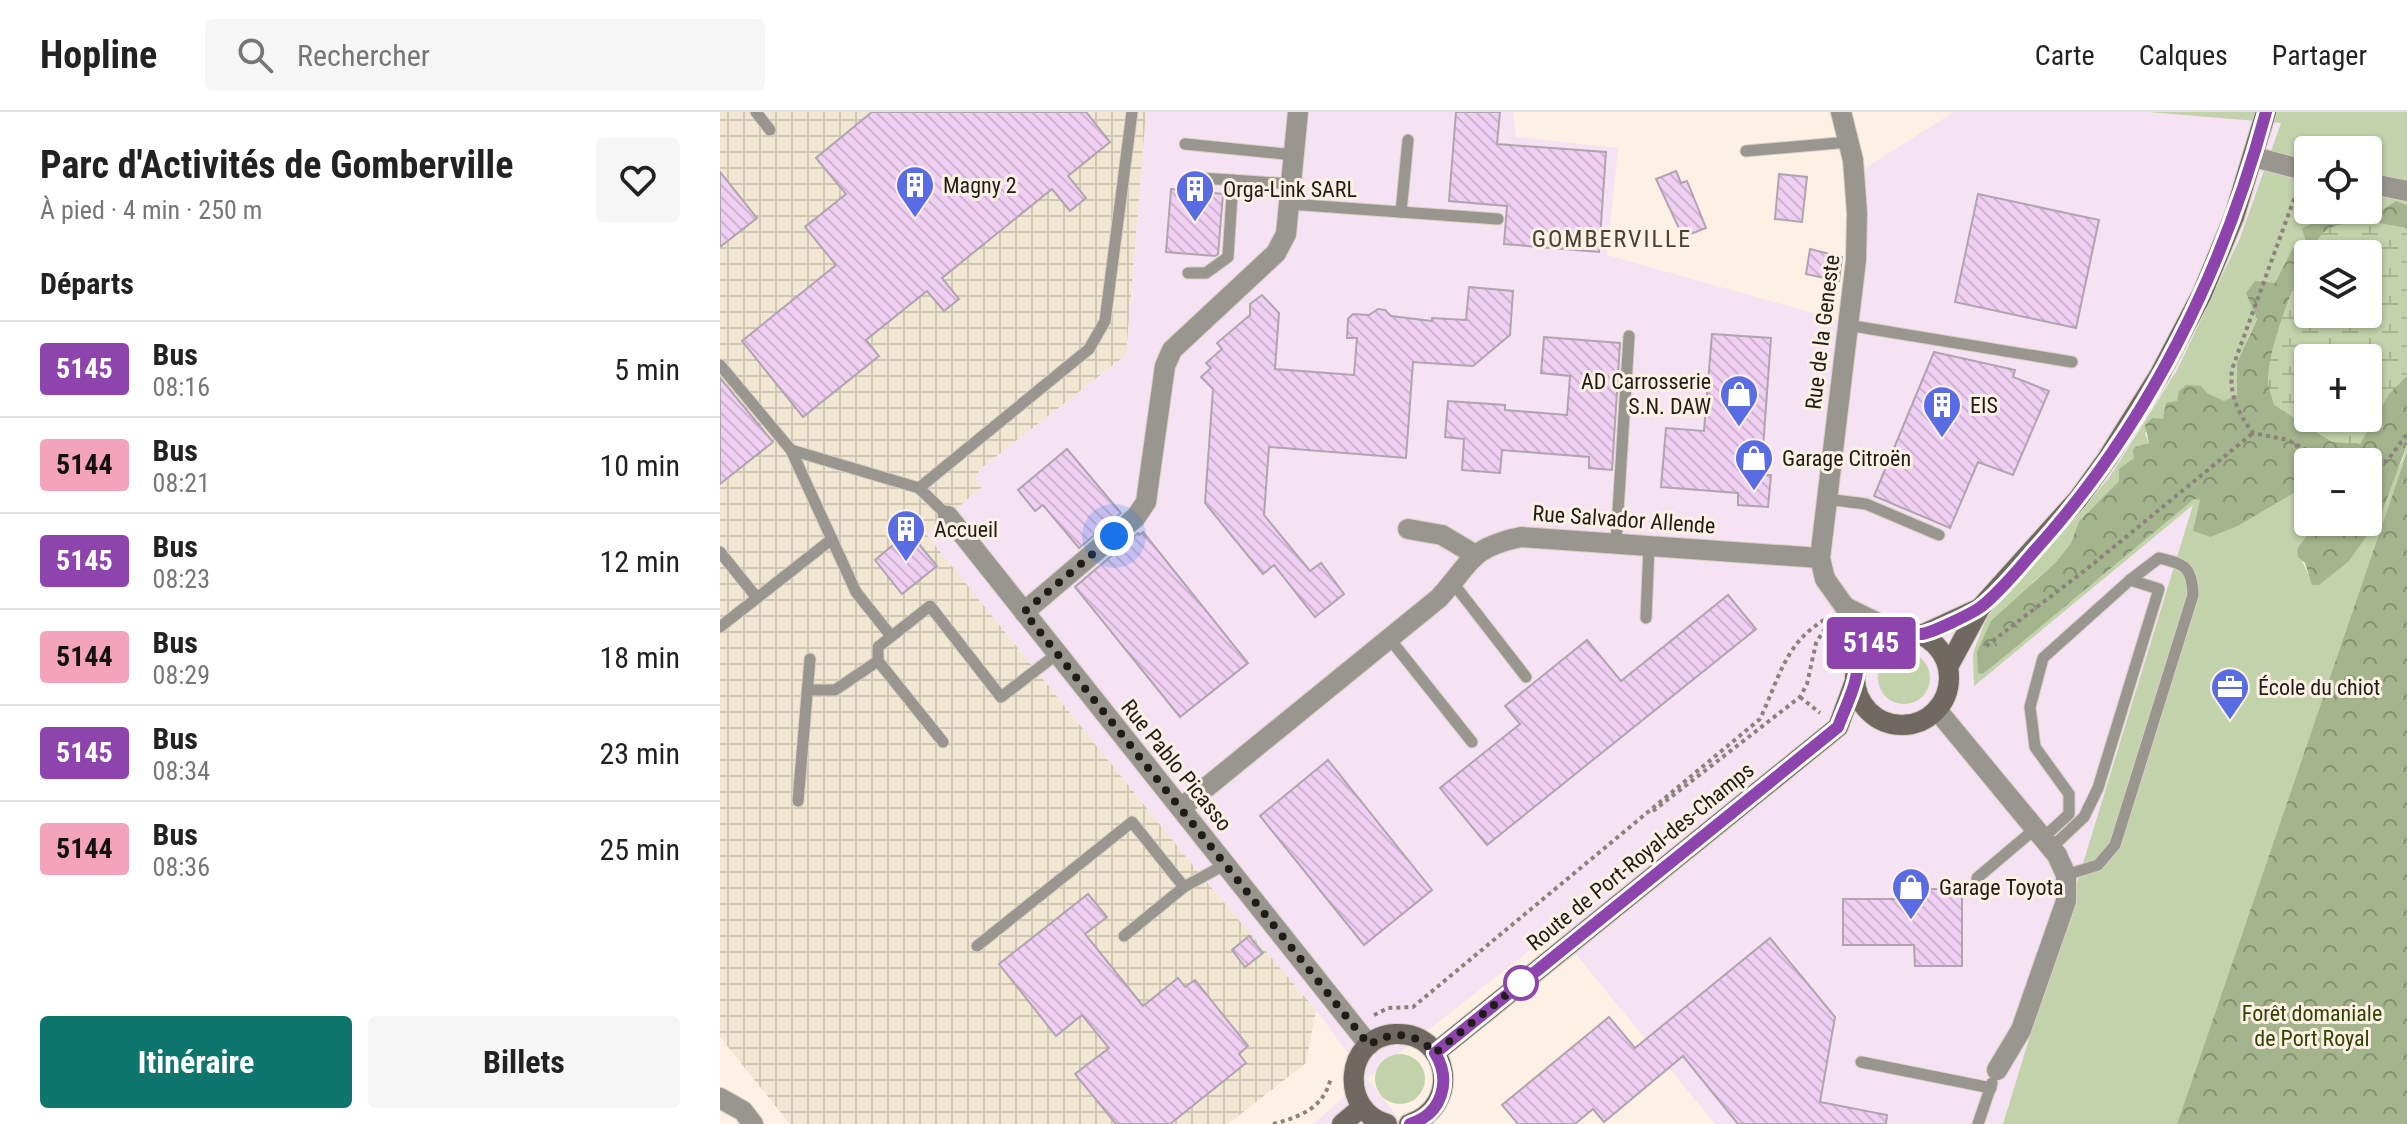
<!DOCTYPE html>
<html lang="fr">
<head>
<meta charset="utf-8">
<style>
  :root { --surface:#fff; --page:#f6f6f6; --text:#222; --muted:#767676; --line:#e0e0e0; --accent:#0f766e }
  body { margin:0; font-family:"Roboto Condensed",sans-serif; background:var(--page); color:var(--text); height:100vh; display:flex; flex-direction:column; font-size:30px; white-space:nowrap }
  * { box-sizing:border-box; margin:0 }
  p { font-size:26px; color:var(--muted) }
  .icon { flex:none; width:44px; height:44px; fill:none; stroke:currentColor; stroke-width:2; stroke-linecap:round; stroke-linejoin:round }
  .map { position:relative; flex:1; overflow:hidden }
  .side { display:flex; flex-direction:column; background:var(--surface); width:720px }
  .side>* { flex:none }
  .badge { padding:0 16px; border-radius:6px; font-size:28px; line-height:52px }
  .controls { position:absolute; left:1574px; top:24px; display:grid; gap:16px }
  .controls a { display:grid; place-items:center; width:88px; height:88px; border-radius:8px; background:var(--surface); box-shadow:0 2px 6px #0004; font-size:40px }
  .you { position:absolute; width:40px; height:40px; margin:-20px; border:6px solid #fff; border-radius:50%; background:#1a73e8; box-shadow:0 0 0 12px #1a73e833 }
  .map>.badge { position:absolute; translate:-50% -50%; box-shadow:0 0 0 4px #fff }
  h2 { padding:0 40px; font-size:30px; line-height:72px }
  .round { display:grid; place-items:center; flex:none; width:84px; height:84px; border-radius:8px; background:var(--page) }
  .head { display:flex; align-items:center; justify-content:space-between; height:136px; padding:0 40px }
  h1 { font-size:38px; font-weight:700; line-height:60px }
  .button { display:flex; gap:16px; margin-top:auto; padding:16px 40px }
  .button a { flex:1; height:92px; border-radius:8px; background:var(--accent); color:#fff; font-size:32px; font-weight:700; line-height:92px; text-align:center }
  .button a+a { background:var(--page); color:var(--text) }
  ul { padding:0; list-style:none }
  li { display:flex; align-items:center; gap:24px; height:96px; padding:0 40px; border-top:2px solid var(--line) }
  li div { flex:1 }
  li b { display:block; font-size:30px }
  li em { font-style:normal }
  li .badge { min-width:88px; font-weight:700; text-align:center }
  header { display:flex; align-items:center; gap:48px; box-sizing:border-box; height:112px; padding:0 40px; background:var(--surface); border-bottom:2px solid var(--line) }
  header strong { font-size:38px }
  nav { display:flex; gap:44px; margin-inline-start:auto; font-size:28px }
  .search { width:560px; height:72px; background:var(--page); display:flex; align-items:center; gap:20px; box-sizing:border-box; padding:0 28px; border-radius:8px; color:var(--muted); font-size:30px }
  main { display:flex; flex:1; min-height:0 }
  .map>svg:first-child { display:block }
</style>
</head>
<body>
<header>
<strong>Hopline</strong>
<div class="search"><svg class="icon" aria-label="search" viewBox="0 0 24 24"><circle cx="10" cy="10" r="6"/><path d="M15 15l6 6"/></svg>Rechercher</div>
<nav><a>Carte</a><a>Calques</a><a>Partager</a></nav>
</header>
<main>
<section class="side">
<div class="head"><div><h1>Parc d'Activités de Gomberville</h1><p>À pied · 4 min · 250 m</p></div><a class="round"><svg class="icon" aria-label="heart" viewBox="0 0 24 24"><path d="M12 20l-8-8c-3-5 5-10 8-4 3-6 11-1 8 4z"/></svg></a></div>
<h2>Départs</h2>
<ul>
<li><span class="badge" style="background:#8e44ad;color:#fff">5145</span><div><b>Bus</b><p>08:16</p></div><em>5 min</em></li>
<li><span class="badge" style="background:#f3a4ba;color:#111">5144</span><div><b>Bus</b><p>08:21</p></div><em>10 min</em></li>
<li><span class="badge" style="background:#8e44ad;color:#fff">5145</span><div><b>Bus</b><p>08:23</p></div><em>12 min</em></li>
<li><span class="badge" style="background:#f3a4ba;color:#111">5144</span><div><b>Bus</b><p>08:29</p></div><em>18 min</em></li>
<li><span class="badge" style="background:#8e44ad;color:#fff">5145</span><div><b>Bus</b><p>08:34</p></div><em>23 min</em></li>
<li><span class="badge" style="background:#f3a4ba;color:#111">5144</span><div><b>Bus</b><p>08:36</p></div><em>25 min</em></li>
</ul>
<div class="button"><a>Itinéraire</a><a>Billets</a></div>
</section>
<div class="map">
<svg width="1687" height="1012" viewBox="0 0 1687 1012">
  <defs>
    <pattern id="industrial-grid" width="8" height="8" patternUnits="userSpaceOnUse" patternTransform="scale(2)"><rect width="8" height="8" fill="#f2e7d3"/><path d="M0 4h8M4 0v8" fill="none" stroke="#cfc6b4"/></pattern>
    <pattern id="forest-crowns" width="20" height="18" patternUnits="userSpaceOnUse" patternTransform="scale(2)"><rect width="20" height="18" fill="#a4b48d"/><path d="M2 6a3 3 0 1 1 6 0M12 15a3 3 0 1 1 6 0" fill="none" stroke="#859272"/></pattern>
    <pattern id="wetland-marsh" width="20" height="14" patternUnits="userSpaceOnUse" patternTransform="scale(2)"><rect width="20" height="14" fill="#c2d2ab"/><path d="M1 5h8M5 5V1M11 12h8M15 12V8" fill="none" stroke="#a6b492"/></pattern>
    <pattern id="building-back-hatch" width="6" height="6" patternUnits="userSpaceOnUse" patternTransform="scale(2)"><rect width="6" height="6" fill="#f0d0f2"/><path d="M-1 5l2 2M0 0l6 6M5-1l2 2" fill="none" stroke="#ceb2cf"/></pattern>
  </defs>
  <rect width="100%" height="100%" fill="#fcf1e4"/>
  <polygon fill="#f5e2f2" points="426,0 793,0 796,25 898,36 887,143 1121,209 1142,58 1234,0 1428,0 1561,10 1520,126 1457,258 1389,366 1267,505 1254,573 1474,392 1283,1012 995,1012 836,818 647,966 683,1012 593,1012 646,966 596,898 483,766 206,422 262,375 255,365 260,357 406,243"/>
  <polygon fill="url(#industrial-grid)" points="0,0 426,0 406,243 260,357 255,365 262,375 206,422 483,766 596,898 586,951 508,1012 70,1012 0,925"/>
  <g fill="#c2d2ab">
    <path d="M1428,0H1687V93L1676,89L1658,100L1648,94V38H1588V98H1605V109L1595,110L1583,116L1586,131L1573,136C1553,185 1515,227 1517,283L1504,290L1487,281L1457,289L1443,308L1425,321L1429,331L1417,334L1415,346L1399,369L1359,409L1351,431L1336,450L1312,471L1263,562L1474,386L1480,388L1491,425L1518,414L1574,381L1588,402V410L1594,413L1577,437L1588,462L1629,449L1682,349L1687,333V340L1457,1012H1283L1473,393L1254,574L1253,541L1267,505L1389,366L1457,258L1520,126L1561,11Z"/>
    <circle cx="1184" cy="566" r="26"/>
    <circle cx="680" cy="967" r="25"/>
  </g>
  <g fill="url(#forest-crowns)" fill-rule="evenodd">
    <path d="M1676,89L1687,93V333L1660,405L1629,449L1599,473H1592L1585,451L1578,445L1577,437L1594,413L1592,410H1648V350H1588V402L1574,381L1518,414L1491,425L1473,419L1480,388L1474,387L1290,540L1263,562L1258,561L1257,540L1271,509L1336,450L1351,431L1359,409L1399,369V357L1414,346L1413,338L1417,334L1429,331L1425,313L1432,306L1443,307L1446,291L1457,289L1459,279L1466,273L1481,274L1487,281L1504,289L1517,283V251L1537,207L1526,181L1535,169L1555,171L1573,136L1586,131L1582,116L1595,110L1605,109V98H1648V94L1658,100ZM1588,142H1648V202H1588ZM1588,246H1648V306H1588Z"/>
    <polygon points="1687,340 1687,1012 1457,1012"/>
  </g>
  <path fill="url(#wetland-marsh)" fill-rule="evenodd" d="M1653,110L1687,116V264L1669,282L1640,332L1612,330L1554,293C1552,285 1548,276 1548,268C1548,236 1573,173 1588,144V202H1648V142H1589C1606,108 1618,113 1653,110ZM1588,246H1648V306H1588Z"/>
  <g fill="url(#building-back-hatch)" stroke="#b0a4b0" stroke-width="2">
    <polygon points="152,0 366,0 390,30 348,64 366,86 350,99 332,77 222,166 239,187 224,199 207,179 146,228 159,244 83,305 22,229 116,153 85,115 126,82 96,46"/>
    <polygon points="736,0 780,0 777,32 886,40 879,140 784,132 787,94 729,89"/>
    <polygon points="956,59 961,71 967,69 986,116 963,125 936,67"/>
    <polygon points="0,60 37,106 0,135"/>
    <polygon points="1059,62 1087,65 1082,110 1055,107"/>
    <polygon points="451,77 503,82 498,142 495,144 446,140"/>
    <polygon points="1258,82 1379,108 1356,216 1235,190"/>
    <polygon points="1090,137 1122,145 1119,169 1086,162"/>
    <polygon points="749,175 793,179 790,223 753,254 693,250 686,346 549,335 544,403 590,459 601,451 624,482 595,505 554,453 543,462 485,391 493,277 481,265 491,256 486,251 502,237 497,231 530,203 530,192 542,183 559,201 555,257 634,263 637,226 627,226 628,207 633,202 649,203 658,197 665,198 671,204 712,209 712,206 746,208"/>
    <polygon points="992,222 1051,226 1041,363 1051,363 1048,395 1018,393 1018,381 941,375 946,316 984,319"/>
    <polygon points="824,225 900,231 892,358 869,356 869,345 782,338 780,361 742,358 744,327 725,325 728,289 785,293 785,298 847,303 850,264 821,261"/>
    <polygon points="1214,240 1295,258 1293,265 1329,279 1293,363 1258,350 1230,416 1154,384"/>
    <polygon points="0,266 53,330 0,372"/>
    <polygon points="347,337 401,401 359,436 323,393 315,399 298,378"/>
    <polygon points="189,420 217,454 182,482 155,448"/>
    <polygon points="423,420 528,551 460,605 355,475 418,421 419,423"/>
    <polygon points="1008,483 1036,517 767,733 720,676 800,612 785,594 867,528 901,569"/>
    <polygon points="608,648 712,778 644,833 540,704"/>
    <polygon points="1195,777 1242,777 1242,854 1195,854 1194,833 1123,833 1123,787 1195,787"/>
    <polygon points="368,782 387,805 365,822 423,894 458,866 465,875 475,868 528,934 519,942 526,951 450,1012 396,1012 355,962 389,936 362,903 336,924 279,852"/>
    <polygon points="529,824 543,841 525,855 512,838"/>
    <polygon points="1050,826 1115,905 1100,990 1167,1003 1166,1012 1018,1012 963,944 884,1010 873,997 855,1012 798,1012 782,993 889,905 915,936"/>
  </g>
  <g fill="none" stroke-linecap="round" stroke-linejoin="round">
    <g stroke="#d9cfc3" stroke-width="13">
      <g id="lane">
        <polyline points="36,0 50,18"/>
        <polyline points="465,32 574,43"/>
        <polyline points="1026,39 1129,30"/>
        <polyline points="481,66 571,72"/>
        <polyline points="569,92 778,107"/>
        <polyline points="681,100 688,28"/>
        <polyline points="468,161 486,161 508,145 513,68"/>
        <polyline points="1127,213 1352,250"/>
        <polyline points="0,253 71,338 199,376 228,404"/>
        <polyline points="71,338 136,480 171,524"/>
        <polyline points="199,376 369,237 385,209 412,0"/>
        <polyline points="1106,387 1146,392 1219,423"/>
        <polyline points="896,431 909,224"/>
        <polyline points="0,440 37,486"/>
        <polyline points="733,471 806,565"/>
        <polyline points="926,506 929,434"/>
        <polyline points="0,515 112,427"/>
        <polyline points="669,526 752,630"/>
        <polyline points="88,578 115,578 158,549"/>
        <polyline points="223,630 158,549 158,535 210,494 281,585 337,542"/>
        <polyline points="78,689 90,547"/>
        <polyline points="1323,726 1349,702 1349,682 1315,635 1310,595 1323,546 1410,468 1439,477 1378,676 1364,705 1331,736"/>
        <path d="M1346,763L1378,753L1395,733L1473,483C1472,455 1465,452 1439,446L1410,468"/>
        <polyline points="1257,766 1315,717"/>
        <polyline points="404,824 464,775 506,752"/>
        <polyline points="257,834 412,710 464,775"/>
        <polyline points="1141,950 1271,976"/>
        <polyline points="1258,1012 1272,971"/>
      </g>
    </g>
    <g stroke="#d9cfc3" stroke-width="22">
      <g id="street">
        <polyline points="1121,0 1133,48 1137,101 1136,148 1100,446 1105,467 1125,495 1141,543"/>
        <polyline points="1534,45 1588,59"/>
        <polyline points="1648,71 1687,79"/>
        <polyline points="228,404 649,933"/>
        <polyline points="688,417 722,423 754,442"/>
        <polyline points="1125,495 1174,519"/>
        <polyline points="304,500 416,405 426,390 445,254 452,238 556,141 566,122 578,0"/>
        <polyline points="1217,598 1337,743 1346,763 1346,789 1301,918 1277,958"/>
        <path d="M461,696L719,486C752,450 749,436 801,425L1100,446"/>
        <polyline points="0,986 23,999 33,1012"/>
      </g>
    </g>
    <g stroke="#d9cfc3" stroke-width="22">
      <g id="secondary">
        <circle cx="1182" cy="566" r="47"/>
        <polyline points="1201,523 1260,496"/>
        <polyline points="1228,555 1260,496 1358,387 1387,347 1440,262 1482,182 1514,105 1546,0"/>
        <polyline points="715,941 1118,615 1135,569"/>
        <polyline points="622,1012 642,995"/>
        <path d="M667,1012C619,999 624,925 675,922C730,919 742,995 689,1012"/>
      </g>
    </g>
    <g stroke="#8b837b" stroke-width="4" stroke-dasharray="4 4" stroke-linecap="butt">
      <path d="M1577,79L1512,257C1509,283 1518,301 1533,321L1568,328L1608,350"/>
      <polyline points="1648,353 1667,349 1687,322"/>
      <polyline points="1266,534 1368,456 1533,321"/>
      <polyline points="1080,585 1100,601"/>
      <polyline points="933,699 1080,585 1087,572 1096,531 1109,510"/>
      <path d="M654,903L668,896L693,895L1040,607C1059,567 1065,530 1106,507"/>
      <path d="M553,1012C582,1004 604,996 611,965"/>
    </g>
    <use href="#lane" stroke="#99958f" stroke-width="11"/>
    <use href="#street" stroke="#99958f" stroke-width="20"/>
    <use href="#secondary" stroke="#6f6961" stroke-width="20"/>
  </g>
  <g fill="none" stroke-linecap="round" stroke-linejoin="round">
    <g stroke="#fff" stroke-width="18">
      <path id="line" d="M690,1012C722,1002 732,969 715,941L1118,615C1123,601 1131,585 1135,570C1138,560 1137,550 1143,541C1153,526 1171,516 1190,519C1191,520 1200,523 1201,522C1210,522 1255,500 1262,494C1282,478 1299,456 1316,437C1428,313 1503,160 1546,0"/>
    </g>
    <use href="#line" stroke="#8e44ad" stroke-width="12"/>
    <path stroke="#201c18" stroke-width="8" stroke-dasharray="0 14.4" d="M394,424L304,500L649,933C672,918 696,920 715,941L813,861L801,871"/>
  </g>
  <defs>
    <g id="building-pin" transform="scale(2)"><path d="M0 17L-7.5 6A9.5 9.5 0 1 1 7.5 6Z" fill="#5a6ce3" stroke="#fcf1e4"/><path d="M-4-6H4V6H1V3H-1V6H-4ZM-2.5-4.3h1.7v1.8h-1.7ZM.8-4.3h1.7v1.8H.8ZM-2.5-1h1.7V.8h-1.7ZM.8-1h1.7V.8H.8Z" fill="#fff"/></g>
    <g id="shop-pin" transform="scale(2)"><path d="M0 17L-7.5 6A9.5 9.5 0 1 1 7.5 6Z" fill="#5a6ce3" stroke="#fcf1e4"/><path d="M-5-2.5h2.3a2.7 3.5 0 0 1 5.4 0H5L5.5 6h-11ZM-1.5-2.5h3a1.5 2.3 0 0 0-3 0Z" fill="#fff"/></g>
    <g id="office-pin" transform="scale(2)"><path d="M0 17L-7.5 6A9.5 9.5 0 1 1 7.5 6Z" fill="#5a6ce3" stroke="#fcf1e4"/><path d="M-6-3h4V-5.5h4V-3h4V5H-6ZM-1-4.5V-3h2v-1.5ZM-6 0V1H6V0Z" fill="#fff"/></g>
  </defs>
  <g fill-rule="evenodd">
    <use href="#building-pin" x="195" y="73"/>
    <use href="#building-pin" x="475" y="77"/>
    <use href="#shop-pin" x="1019" y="282"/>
    <use href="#building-pin" x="1222" y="293"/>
    <use href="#shop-pin" x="1034" y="346"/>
    <use href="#building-pin" x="186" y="417"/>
    <use href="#office-pin" x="1510" y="575"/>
    <use href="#shop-pin" x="1191" y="775"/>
  </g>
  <circle fill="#fff" stroke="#8e44ad" stroke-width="4" cx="801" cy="871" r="16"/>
  <g text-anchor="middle" stroke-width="6" stroke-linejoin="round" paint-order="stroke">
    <g font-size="22" fill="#201c18" stroke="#fcf1e4" text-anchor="start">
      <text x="223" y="81">Magny 2</text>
      <text x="503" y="85">Orga-Link SARL</text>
      <text x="991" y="277" text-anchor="end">AD Carrosserie<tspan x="991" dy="25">S.N. DAW</tspan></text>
      <text x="1250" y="301">EIS</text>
      <text x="1062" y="354">Garage Citroën</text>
      <text x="214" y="425">Accueil</text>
      <text x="1538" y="583">École du chiot</text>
      <text x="1219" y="783">Garage Toyota</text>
    </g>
    <g font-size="22" fill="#201c18" stroke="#fcf1e4">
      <text transform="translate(1102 220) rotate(-83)" y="8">Rue de la Geneste</text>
      <text transform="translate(904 407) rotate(4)" y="8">Rue Salvador Allende</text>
      <text transform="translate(457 653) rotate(51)" y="8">Rue Pablo Picasso</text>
      <text transform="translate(920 744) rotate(-39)" y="8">Route de Port-Royal-des-Champs</text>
    </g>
    <g font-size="22" fill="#304303" stroke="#fcf1e4">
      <text x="1592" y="909">Forêt domaniale<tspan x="1592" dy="25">de Port Royal</tspan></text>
    </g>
    <g font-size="24" letter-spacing="2" fill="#4a4136" stroke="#fcf1e4">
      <text x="892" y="135">GOMBERVILLE</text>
    </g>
  </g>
</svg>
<div class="controls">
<a><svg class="icon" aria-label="locate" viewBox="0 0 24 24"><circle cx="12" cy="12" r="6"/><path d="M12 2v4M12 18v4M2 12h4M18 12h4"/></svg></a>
<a><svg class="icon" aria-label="layers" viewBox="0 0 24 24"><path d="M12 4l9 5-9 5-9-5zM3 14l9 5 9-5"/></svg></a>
<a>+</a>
<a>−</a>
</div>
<div class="you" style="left:394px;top:424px"></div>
<b class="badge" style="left:1151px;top:531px;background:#8e44ad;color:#fff">5145</b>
</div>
</main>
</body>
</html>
